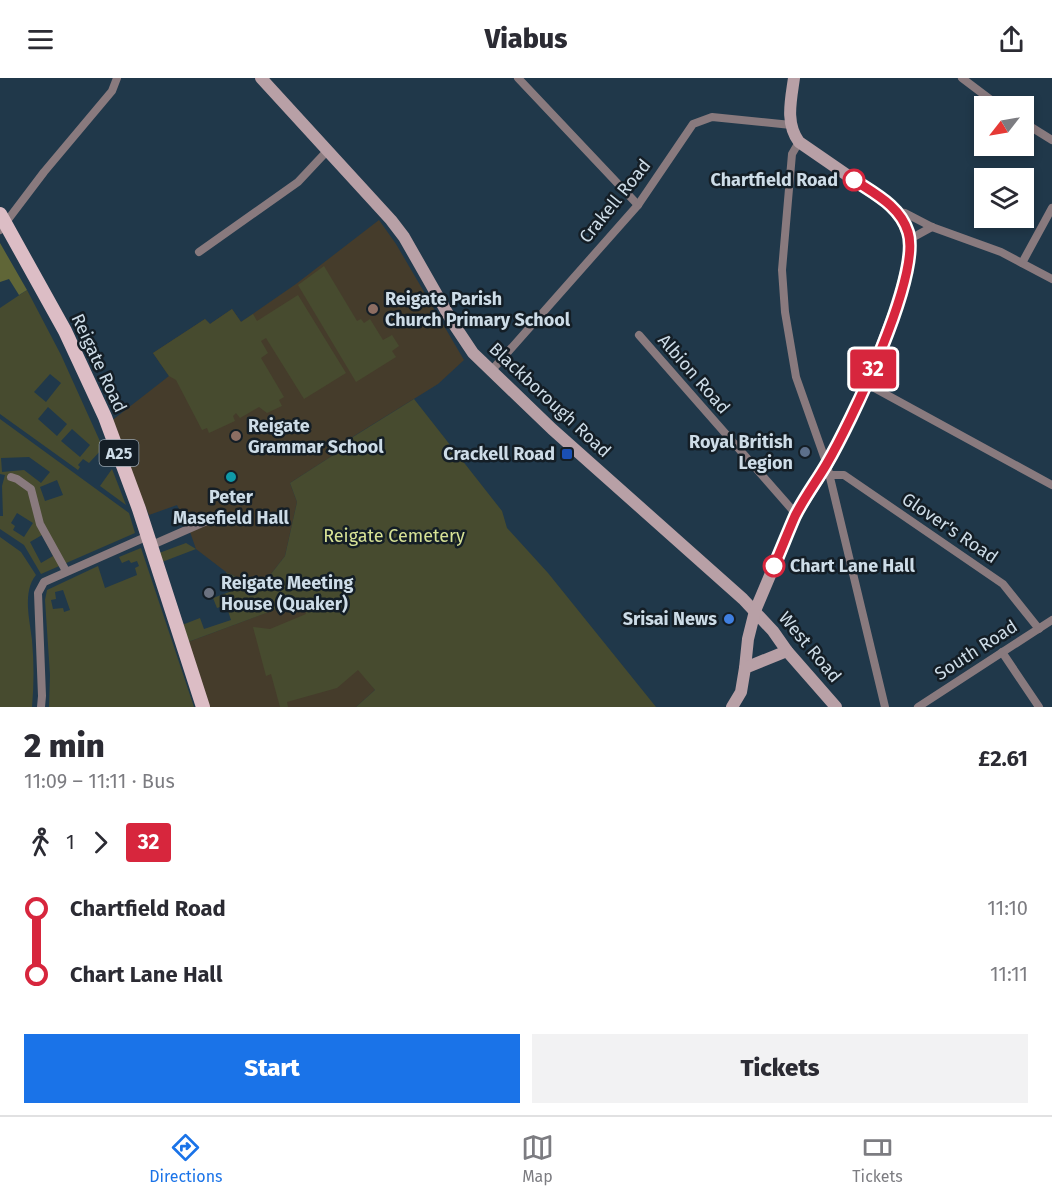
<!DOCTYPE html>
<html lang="en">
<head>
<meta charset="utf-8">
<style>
  :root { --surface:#fff; --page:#f2f2f3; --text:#2b2b33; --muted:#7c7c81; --line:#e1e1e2; --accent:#1a73e8 }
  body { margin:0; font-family:"Fira Sans",sans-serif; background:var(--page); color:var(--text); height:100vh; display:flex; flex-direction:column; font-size:22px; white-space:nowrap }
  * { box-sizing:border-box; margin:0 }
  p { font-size:20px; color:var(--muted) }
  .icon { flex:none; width:33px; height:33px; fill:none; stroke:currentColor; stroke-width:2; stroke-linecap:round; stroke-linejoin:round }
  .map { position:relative; height:629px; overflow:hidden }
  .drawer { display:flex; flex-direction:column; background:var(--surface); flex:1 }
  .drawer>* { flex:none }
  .badge { padding:0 12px; border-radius:4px; font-size:21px; line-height:39px }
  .needle { width:39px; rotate:239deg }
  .buttons { position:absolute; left:974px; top:18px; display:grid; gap:12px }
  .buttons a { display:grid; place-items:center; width:60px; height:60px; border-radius:0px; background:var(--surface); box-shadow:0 3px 9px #0003; font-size:30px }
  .map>.badge { position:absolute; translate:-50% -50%; box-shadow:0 0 0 3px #fff }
  .legs { display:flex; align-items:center; gap:9px; height:66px; padding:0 24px; font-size:20px }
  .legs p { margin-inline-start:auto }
  .head { display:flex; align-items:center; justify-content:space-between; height:102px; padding:0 24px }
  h1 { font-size:33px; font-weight:800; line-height:45px }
  .primary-button { display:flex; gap:12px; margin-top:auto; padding:12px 24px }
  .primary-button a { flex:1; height:69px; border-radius:0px; background:var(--accent); color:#fff; font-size:24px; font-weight:800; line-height:69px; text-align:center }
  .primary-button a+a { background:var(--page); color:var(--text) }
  ul { padding:0 24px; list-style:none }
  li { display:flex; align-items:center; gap:21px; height:66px; font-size:22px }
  li i { display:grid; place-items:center; width:9px; height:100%; margin:0 8px; background:currentColor }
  li i::after { content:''; width:15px; height:15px; margin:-8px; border:4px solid; border-radius:50%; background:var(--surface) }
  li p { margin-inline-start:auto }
  li:first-child i { background:linear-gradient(#0000 50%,currentColor 0) }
  li:last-child i { background:linear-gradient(currentColor 50%,#0000 0) }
  header { display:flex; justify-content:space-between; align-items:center; height:78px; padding:0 24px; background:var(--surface); font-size:27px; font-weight:800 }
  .tab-bar { display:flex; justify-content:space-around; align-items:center; height:84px; border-top:2px solid var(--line); background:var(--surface); font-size:16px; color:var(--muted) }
  .tab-bar a { display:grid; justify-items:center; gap:3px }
  .tab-bar .on { color:var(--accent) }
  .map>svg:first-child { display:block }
</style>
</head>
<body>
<header><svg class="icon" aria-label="menu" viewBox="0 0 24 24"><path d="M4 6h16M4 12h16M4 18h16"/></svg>Viabus<svg class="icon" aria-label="share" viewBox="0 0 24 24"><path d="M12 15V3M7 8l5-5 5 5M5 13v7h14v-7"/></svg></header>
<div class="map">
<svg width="1052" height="629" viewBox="0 0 1052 629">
  <rect width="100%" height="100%" fill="#20384a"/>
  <g fill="#453c2b">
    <polygon points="379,142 396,166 464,282 438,306 333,371 335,376 290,405 297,424 285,478 260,510 226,494 196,471 189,451 177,427 149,437 110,344 169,298 153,275 205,241 210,246 232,231 241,244 296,206"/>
    <polygon points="308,519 375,612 356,629 209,629 188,564"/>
  </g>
  <g fill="#474b2f" fill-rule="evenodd">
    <polygon points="324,188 357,243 361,241 364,245 370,241 383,262 392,257 399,268 392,273 396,279 356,304 298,207"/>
    <path d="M27,212L61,277L103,370L89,385L83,381L78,387L80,389L78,392L0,336V230ZM50,296L61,305L46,324L34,314ZM48,329L67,346L57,358L38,341ZM72,351L90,367L80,379L61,363Z"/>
    <polygon points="298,217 346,295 304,321 266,260 261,263 268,275 261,280 284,319 279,322 282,328 267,335 259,329 240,340 236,335 233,338 235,343 209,355 207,350 202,352 176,302 169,298 153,275 205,241 210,246 232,231 241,244 253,236 257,243"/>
    <polygon points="414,321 502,433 507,450 548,495 656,629 356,629 375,612 358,592 337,610 287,624 288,629 280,629 271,596 266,598 253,549 270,551 306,536 301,522 188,564 182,547 200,540 204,551 231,542 226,527 217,530 213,520 232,513 226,494 260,510 285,478 297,424 290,405 335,376 332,372"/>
    <path d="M0,341L129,435L135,455L41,496L24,467L0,451V438H3L2,408L5,397L0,396ZM29,379L50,394L41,405L24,392L2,394L1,380ZM57,402L63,417L45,423L40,409ZM17,435L33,445L24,459L13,452L15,448L11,445ZM42,457L53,478L41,485L30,464Z"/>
    <polygon points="112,391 126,427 100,408"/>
    <path d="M0,459L21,474L36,497C22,514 30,542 32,562C34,584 34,607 32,629H0Z"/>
    <polygon points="186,465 196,471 162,484 159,475"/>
    <path d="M141,470L194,629H49L50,597L45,522L47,512L98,488L105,510L137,497L135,490L139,488L137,483L131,485L129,482L122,485L119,479ZM63,512L70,532L64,534L63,530L53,531L51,522L56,521L55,514Z"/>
  </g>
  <polygon fill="#606637" points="0,165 27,212 19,217 9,201 0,204"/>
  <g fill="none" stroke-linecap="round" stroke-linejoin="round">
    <g stroke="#897a7e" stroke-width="8">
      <polyline points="518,0 638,127"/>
      <polyline points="962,0 999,28"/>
      <polyline points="1023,44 1052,62"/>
      <polyline points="799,64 792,76 782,192 785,234 796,299 827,387 885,629"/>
      <polyline points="898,134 905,135 932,149 1001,174 1052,201"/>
      <polyline points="0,152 44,94 112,13 117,0"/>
      <polyline points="910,161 932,149"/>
      <polyline points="199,174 298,104 328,72"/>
      <polyline points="1022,185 1052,130"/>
      <polyline points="639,257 796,436"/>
      <polyline points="492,292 638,127 693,46 712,39 791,47"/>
      <polyline points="867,306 1052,407"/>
      <polyline points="829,397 844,397 1003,506 1039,551"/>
      <polyline points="11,399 17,401 31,411 40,446 66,493"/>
      <polyline points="152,467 209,442"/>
      <polyline points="1002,574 1039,629"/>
      <polyline points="41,629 42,618 38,515 44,504 148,458"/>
      <polyline points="918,629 1052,542"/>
    </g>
    <g stroke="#b8a0a6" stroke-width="12">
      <polyline points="261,0 391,142 404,159 453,245 473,275 552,351 743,521 773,553 787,573 836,629"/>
      <path d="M745,590L748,561L755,533L796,436L827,387L867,306L899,223L910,177V161L903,143L889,126L799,64C785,45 791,22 794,0"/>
      <polyline points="732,629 741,614 745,590 787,573"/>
    </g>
    <polyline stroke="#dcbdc5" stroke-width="14" points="0,136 65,253 105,339 139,431 203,629"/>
  </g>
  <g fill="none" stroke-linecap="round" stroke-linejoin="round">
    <g stroke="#fff" stroke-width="14">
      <path id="line-1" d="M774,488C781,472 788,454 795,438C804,420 816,404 826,387C850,346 922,197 908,154C900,128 875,116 854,102"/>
    </g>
    <use href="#line-1" stroke="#d7263d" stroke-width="9"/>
  </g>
  <g fill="#fff" stroke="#d7263d" stroke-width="3">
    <circle cx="854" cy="102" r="10"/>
    <circle cx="774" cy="488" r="10"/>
  </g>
  <g fill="#8d6e63" stroke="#141e26" stroke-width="2">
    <circle cx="373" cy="231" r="6"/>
    <circle cx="236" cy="358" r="6"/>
  </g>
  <circle fill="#5c6f8a" stroke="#141e26" stroke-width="2" cx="805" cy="374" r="6"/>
  <rect fill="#1a4fb4" stroke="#141e26" stroke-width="2" x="561" y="370" width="12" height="12" rx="3"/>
  <circle fill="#0f9aa8" stroke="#141e26" stroke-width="2" cx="231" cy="399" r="6"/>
  <circle fill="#6b7280" stroke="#141e26" stroke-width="2" cx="209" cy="515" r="6"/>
  <circle fill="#3f7fe0" stroke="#141e26" stroke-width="2" cx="729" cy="541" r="6"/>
  <g text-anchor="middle" stroke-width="5" stroke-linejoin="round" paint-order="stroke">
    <rect fill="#141e26" stroke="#96a3ad" stroke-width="1.5" x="99.5" y="362" width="39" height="26" rx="4.5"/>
    <g font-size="16" font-weight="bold" fill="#cddce7">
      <text x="119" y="381">A25</text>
    </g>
    <g font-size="18" font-weight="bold" fill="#cddce7" stroke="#141e26" text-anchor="end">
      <text x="838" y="108">Chartfield Road</text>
      <text x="790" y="494" text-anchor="start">Chart Lane Hall</text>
    </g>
    <g font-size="18" fill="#cddce7" stroke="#141e26">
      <text transform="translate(615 123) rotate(-51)" y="6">Crakell Road</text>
      <text transform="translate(99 285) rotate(65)" y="6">Reigate Road</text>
      <text transform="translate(694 296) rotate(49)" y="6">Albion Road</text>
      <text transform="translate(550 322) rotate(43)" y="6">Blackborough Road</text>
      <text transform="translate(950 450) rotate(34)" y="6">Glover's Road</text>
      <text transform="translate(810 569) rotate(50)" y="6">West Road</text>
      <text transform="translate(976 572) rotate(-33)" y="6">South Road</text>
    </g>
    <g font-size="18" font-weight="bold" fill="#cddce7" stroke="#141e26" text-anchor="start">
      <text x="385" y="227">Reigate Parish<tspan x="385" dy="21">Church Primary School</tspan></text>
      <text x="248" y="354">Reigate<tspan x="248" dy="21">Grammar School</tspan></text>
      <text x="793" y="370" text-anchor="end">Royal British<tspan x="793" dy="21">Legion</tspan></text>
      <text x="555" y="382" text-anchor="end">Crackell Road</text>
      <text x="231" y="425" text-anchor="middle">Peter<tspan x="231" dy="21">Masefield Hall</tspan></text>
      <text x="221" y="511">Reigate Meeting<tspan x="221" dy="21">House (Quaker)</tspan></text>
      <text x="717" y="547" text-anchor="end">Srisai News</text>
    </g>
    <g font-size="18" fill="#d7e296" stroke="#141e26">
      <text x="394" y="464">Reigate Cemetery</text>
    </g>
  </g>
</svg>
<div class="buttons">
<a><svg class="needle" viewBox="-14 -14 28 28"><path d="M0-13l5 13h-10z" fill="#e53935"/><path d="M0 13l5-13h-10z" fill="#7c7c81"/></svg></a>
<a><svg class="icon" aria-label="layers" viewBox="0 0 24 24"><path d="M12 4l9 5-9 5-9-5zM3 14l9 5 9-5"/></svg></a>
</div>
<b class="badge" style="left:873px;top:291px;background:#d7263d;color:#fff">32</b>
</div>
<section class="drawer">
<div class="head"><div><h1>2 min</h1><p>11:09 – 11:11 · Bus</p></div><b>£2.61</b></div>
<div class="legs"><svg class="icon" aria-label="walk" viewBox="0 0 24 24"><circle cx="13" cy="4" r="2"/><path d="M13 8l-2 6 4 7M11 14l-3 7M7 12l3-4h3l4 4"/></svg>1<svg class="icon" aria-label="forward" viewBox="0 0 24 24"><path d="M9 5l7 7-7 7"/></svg><b class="badge" style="background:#d7263d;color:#fff">32</b></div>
<ul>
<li><i style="color:#d7263d"></i><b>Chartfield Road</b><p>11:10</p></li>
<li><i style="color:#d7263d"></i><b>Chart Lane Hall</b><p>11:11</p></li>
</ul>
<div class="primary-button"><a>Start</a><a>Tickets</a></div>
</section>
<nav class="tab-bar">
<a class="on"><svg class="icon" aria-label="directions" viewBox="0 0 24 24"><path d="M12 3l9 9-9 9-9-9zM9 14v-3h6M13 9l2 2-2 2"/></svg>Directions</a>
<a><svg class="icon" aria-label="map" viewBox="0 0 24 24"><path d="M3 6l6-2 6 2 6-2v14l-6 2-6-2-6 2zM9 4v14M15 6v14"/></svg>Map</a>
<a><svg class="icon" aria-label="tickets" viewBox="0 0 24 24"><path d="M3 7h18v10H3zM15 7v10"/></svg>Tickets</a>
</nav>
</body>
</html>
